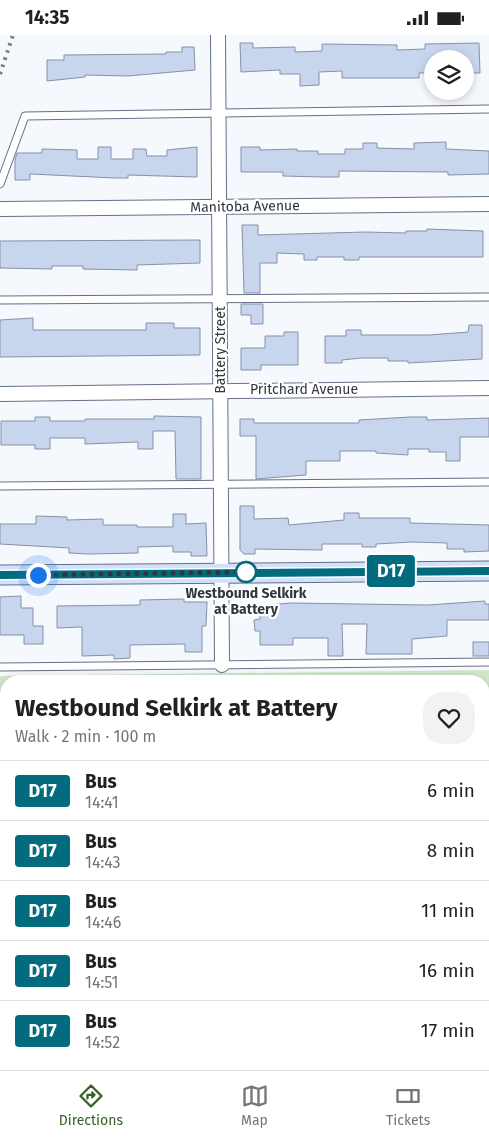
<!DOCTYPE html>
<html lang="en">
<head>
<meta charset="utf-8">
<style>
  :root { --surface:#fff; --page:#f2f2f2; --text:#202124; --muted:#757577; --line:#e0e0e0; --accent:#346323 }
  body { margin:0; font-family:"Fira Sans",sans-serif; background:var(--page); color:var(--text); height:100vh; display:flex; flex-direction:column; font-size:19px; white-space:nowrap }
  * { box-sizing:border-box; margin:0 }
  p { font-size:16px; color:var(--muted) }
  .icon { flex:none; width:28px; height:28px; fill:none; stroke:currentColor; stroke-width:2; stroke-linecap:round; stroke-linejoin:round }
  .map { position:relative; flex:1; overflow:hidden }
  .drawer { position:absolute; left:0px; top:640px; width:490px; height:395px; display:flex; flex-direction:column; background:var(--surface); border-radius:20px 20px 0 0; box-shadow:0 2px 8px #0003 }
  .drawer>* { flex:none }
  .badge { padding:0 10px; border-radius:4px; font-size:18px; line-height:32px }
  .controls { position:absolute; left:424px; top:15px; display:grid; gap:10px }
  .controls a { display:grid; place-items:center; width:50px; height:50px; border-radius:50%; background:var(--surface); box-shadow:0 2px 8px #0003; font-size:25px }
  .you { position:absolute; width:25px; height:25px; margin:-12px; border:4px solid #fff; border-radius:50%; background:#1a73e8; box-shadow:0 0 0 8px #1a73e833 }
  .map>.badge { position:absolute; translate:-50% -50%; box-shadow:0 0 0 2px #fff }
  .round { display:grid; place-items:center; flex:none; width:52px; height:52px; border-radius:20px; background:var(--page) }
  .headline { display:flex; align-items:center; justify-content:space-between; height:85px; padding:0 15px }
  h1 { font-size:24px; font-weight:700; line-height:38px }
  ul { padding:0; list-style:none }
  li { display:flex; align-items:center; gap:15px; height:60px; padding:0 15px; border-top:1px solid var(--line) }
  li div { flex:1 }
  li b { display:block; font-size:19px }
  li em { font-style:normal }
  li .badge { min-width:55px; font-weight:700; text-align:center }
  .status { display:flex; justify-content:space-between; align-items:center; height:35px; padding:0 25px; background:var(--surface); direction:ltr }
  .status svg { height:14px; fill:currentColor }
  .tabs { display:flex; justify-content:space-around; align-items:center; height:70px; border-top:1px solid var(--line); background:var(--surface); font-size:14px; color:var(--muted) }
  .tabs a { display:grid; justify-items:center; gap:2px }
  .tabs .on { color:var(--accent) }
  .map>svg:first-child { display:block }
</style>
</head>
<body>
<div class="status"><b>14:35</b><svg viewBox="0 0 49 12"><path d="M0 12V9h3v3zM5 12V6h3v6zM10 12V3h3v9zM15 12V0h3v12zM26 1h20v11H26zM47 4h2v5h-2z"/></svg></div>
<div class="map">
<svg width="489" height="1035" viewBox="0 0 489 1035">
  <rect width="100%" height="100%" fill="#f5f8fd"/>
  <path fill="#d1e7ca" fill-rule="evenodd" d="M489,635V1035H0V641ZM6,646H484V1029H6Z"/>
  <g fill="#c8d6ed" stroke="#8491a6">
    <polygon points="240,8 253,8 253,13 295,12 295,17 322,16 322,9 397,10 397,15 425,14 425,9 479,8 480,38 466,38 466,24 432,24 432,38 419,38 419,43 342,43 342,36 319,37 319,50 300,51 300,39 280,39 280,35 241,37"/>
    <polygon points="182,12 194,12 195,35 128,41 85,40 85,42 47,46 47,25 64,25 64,20 166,19 166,17 182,17"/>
    <polygon points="446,107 446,114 489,116 489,139 448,140 448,137 339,136 339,142 323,142 283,141 283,137 241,137 241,112 260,112 260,115 297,114 297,116 318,116 318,119 345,119 345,114 363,114 363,108 377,108 377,113 414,114 414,108"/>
    <polygon points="98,112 111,112 111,124 133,124 133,114 146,114 147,121 167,121 167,115 197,112 197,142 128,140 128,143 115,143 30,139 30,145 15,145 15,125 17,118 42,118 42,114 77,115 77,124 98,124"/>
    <polygon points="242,190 258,190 258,200 365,197 406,198 406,196 427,196 427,194 483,196 483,222 359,222 359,225 344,225 344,222 317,222 317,225 304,225 304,219 277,218 277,228 260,228 260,258 244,258"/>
    <polygon points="200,205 200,228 137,230 137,235 83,234 83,231 52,231 52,234 0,233 0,206"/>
    <polygon points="241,269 263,269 263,289 251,289 251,280 241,280"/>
    <polygon points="33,283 33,295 146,295 146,288 174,288 174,293 200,293 200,320 0,322 0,285"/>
    <polygon points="469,290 482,290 482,324 408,328 408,326 388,326 388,323 361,323 342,325 342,328 325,328 325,301 346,301 346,295 361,295 361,300 429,300 468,297"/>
    <polygon points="284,297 298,297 298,330 261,330 261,335 241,335 241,313 265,313 265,301 284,301"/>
    <polygon points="154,381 201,382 201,444 176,444 175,396 153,396 153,414 138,414 138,407 85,409 85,403 50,403 50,414 35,414 35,410 1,410 1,386 35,386 35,382 50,382 50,386 85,386 85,384 154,384"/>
    <polygon points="410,382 427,382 427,385 489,383 489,402 460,402 460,426 446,426 446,417 429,417 429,414 408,414 408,420 376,418 376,416 340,416 340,426 306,426 306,440 256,444 256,401 240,401 240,384 254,384 254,388 359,388 359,385"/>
    <polygon points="240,471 254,471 254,484 288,483 289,490 344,485 344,478 359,478 359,483 410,483 410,488 489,490 489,516 464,517 464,514 447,514 447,508 412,507 376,509 376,512 362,512 362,509 322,509 322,515 255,514 255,519 244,519 240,515"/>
    <polygon points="173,479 186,479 186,489 206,488 207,521 191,521 191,517 173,517 173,511 138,512 138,518 88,519 69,518 69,513 0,509 0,489 36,489 36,481 67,482 67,485 103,484 103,490 137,490 137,492 173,492"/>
    <polygon points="21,561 21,573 33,573 33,591 43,591 43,609 24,609 24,600 0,600 0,562"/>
    <polygon points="184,564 184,567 207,567 206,591 202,591 202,617 185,617 185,609 130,610 130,623 114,624 114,620 82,621 82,592 57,593 57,571 140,570 140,565"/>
    <polygon points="485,566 485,569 489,569 489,585 447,585 447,601 412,604 412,619 366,619 367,589 342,589 343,621 328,621 328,603 293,603 293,610 260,610 260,596 255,596 254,585 260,584 260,571 290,568 428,570"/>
    <rect x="473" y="607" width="16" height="14"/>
  </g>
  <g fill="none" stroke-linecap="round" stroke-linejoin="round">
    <g stroke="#647085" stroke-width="9">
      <g id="lane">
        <polyline points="0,149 25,81 489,74"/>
        <polyline points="0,265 489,262"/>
        <polyline points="0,451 489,447"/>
        <polyline points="0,632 489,627"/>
      </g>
    </g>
    <g stroke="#647085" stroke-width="16">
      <g id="street">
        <polyline points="218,0 222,630"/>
        <polyline points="0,174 489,169"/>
        <polyline points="0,359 489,353"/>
      </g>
    </g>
    <g stroke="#647085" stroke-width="21">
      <polyline id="secondary" points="0,540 489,536"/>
    </g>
    <g stroke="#94989f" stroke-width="2.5" stroke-dasharray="2.5 4" stroke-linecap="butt">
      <polyline points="0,693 6,695"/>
      <polyline points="484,705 489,707"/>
      <polyline points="484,765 489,782"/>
      <polyline points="0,983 6,983"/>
      <polyline points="90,1029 90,1035"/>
    </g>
    <use href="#lane" stroke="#fff" stroke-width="7"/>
    <use href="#street" stroke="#fff" stroke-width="14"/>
    <use href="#secondary" stroke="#d0e1fc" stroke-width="19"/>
    <polyline stroke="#767a82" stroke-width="4" stroke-dasharray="2.5 5" stroke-linecap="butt" points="0,39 13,0"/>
  </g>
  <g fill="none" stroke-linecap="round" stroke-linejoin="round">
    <g stroke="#fff" stroke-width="11">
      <polyline id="line" points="0,540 489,536"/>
    </g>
    <use href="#line" stroke="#026c7e" stroke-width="8"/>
    <polyline stroke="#31363f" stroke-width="5" stroke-dasharray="0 9" points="38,540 246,537"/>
  </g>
  <circle fill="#fff" stroke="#026c7e" stroke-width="2.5" cx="246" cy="537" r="10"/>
  <g text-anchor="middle" stroke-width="4.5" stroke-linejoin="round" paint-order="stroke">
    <g font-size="14" fill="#31363f" stroke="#fff">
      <text transform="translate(245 171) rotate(-1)" y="5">Manitoba Avenue</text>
      <text transform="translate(220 315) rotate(-90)" y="5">Battery Street</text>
      <text x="304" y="359">Pritchard Avenue</text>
    </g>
    <g font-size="14" font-weight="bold" fill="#31363f" stroke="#fff">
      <text x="246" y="563">Westbound Selkirk<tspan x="246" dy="16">at Battery</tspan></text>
    </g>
  </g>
</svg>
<div class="controls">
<a><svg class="icon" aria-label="layers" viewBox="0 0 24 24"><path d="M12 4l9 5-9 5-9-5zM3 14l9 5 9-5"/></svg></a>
</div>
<div class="you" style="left:38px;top:540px"></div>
<b class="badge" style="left:391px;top:536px;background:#026c7e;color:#fff">D17</b>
<section class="drawer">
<div class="headline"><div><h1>Westbound Selkirk at Battery</h1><p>Walk · 2 min · 100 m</p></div><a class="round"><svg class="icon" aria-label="heart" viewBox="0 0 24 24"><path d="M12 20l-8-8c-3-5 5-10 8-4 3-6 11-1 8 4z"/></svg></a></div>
<ul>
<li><span class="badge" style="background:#026c7e;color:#fff">D17</span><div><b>Bus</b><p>14:41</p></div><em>6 min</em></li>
<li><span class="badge" style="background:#026c7e;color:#fff">D17</span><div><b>Bus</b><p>14:43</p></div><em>8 min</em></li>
<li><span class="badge" style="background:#026c7e;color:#fff">D17</span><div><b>Bus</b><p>14:46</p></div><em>11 min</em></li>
<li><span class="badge" style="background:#026c7e;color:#fff">D17</span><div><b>Bus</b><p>14:51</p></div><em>16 min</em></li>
<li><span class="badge" style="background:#026c7e;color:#fff">D17</span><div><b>Bus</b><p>14:52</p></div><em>17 min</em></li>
</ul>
</section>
</div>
<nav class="tabs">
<a class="on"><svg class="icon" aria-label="directions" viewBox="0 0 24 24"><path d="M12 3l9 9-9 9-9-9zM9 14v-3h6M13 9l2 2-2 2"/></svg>Directions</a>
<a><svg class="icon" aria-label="map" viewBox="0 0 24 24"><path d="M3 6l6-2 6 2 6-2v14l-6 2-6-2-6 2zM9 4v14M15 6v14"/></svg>Map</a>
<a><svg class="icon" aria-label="tickets" viewBox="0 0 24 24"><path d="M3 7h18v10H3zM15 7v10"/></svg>Tickets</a>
</nav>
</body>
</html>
